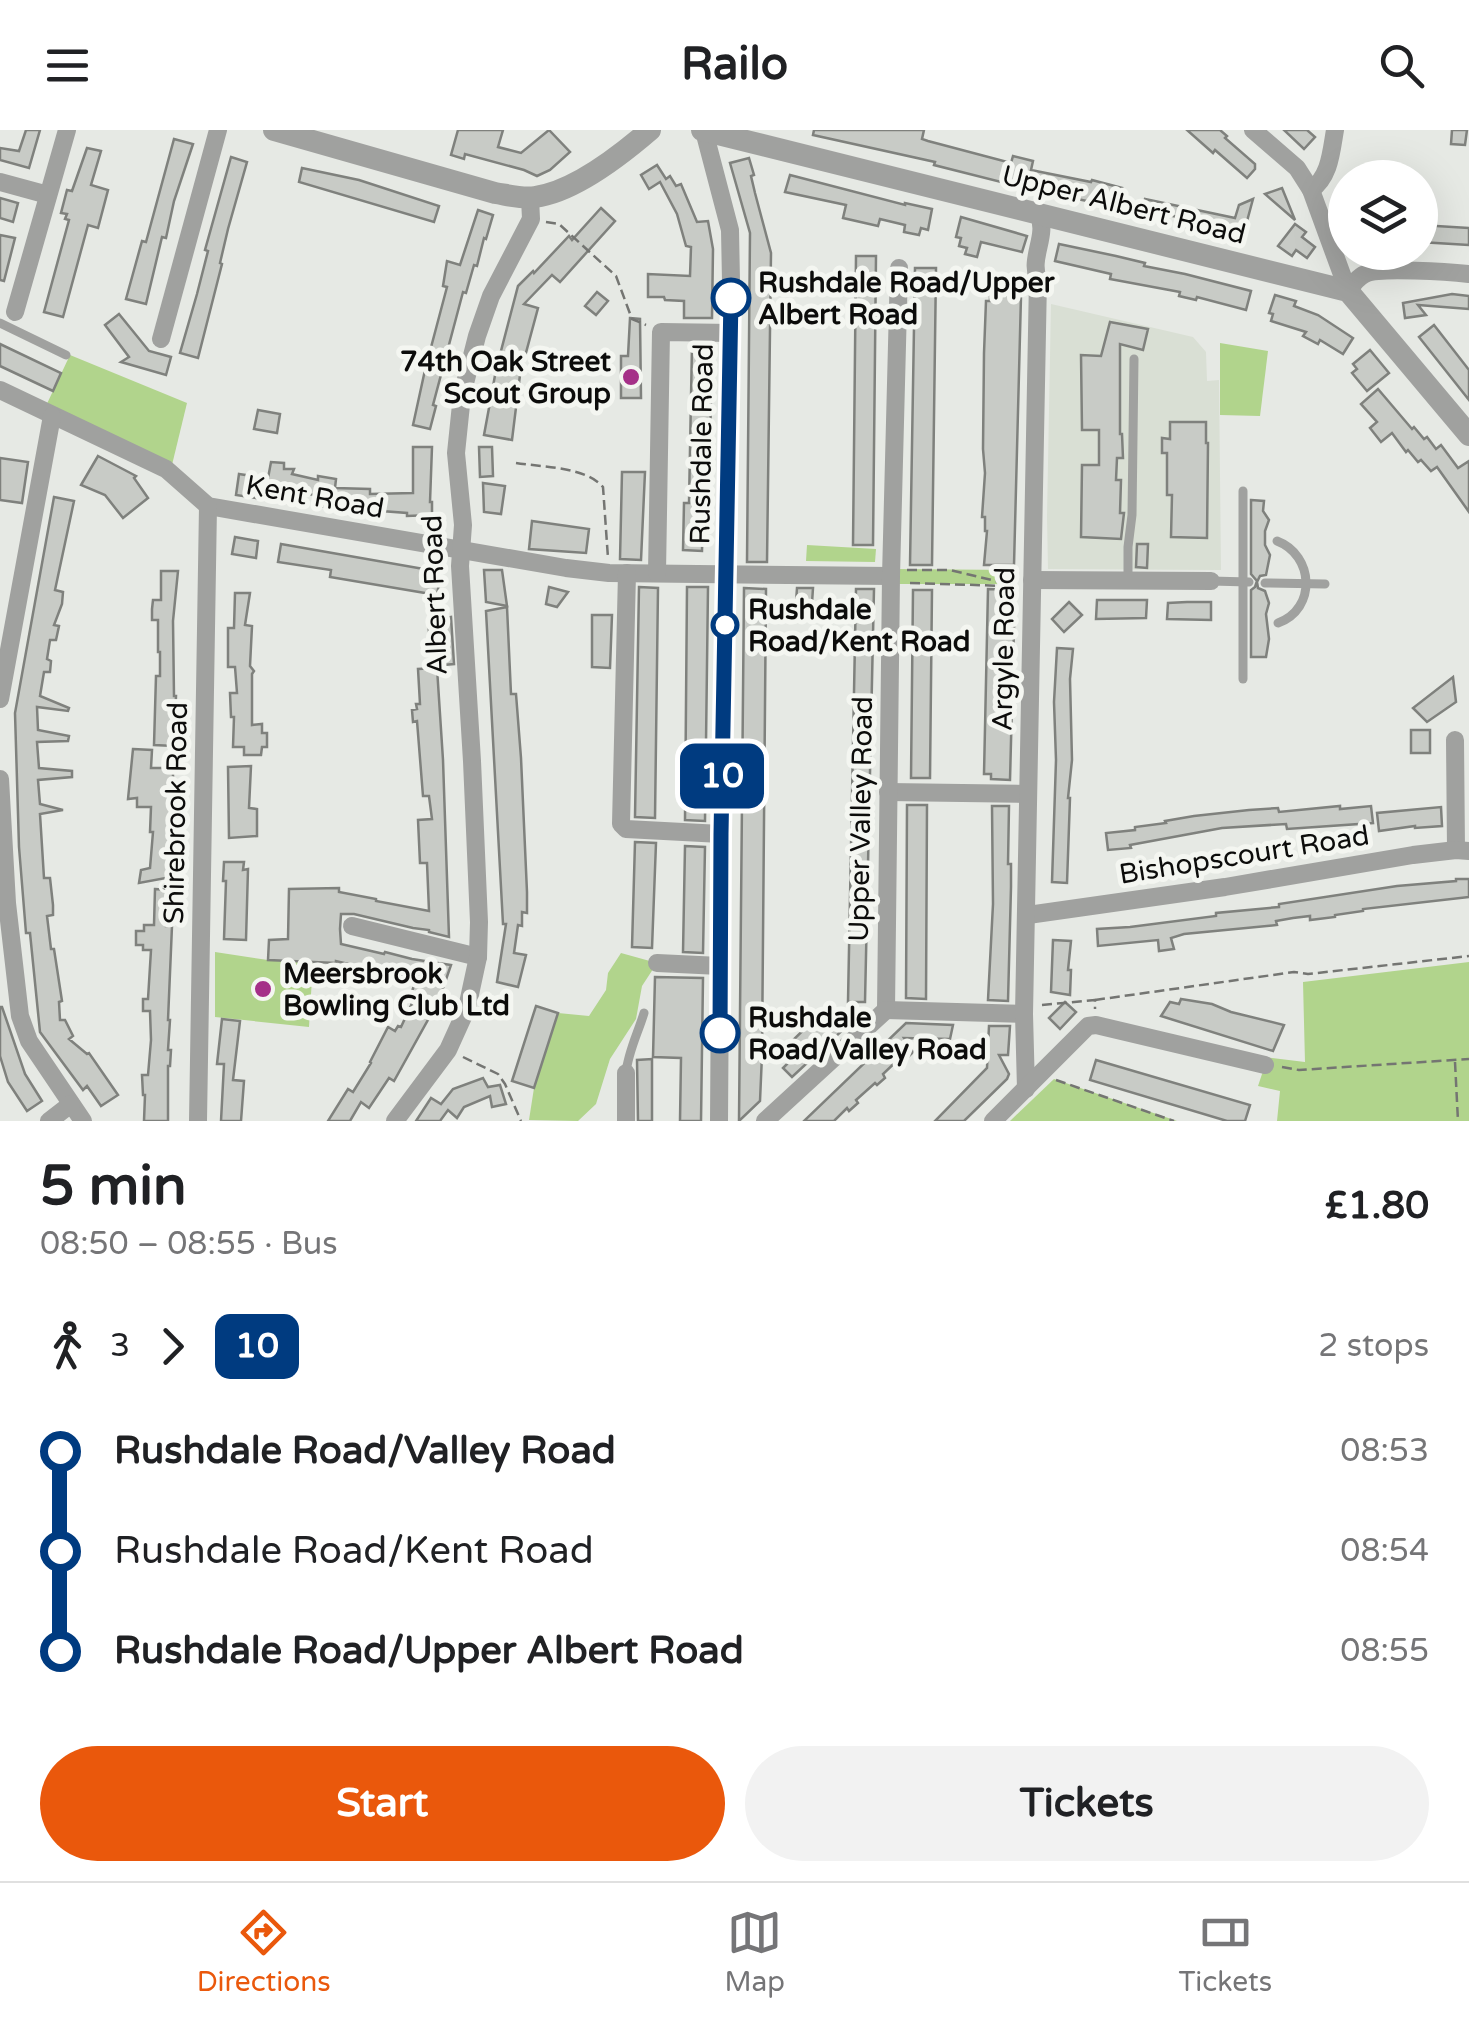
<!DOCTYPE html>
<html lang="en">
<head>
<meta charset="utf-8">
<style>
  :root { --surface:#fff; --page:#f2f2f2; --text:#202124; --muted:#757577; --line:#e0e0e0; --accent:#ea580c }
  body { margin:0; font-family:"Varela Round",sans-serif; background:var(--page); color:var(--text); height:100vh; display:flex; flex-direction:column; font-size:38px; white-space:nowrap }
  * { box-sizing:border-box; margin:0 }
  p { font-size:32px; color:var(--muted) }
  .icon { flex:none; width:55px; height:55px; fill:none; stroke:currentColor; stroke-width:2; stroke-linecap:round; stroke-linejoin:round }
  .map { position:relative; height:991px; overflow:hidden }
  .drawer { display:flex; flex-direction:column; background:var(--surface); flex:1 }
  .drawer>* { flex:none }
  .badge { padding:0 20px; border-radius:15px; font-size:35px; line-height:65px }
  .controls { position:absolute; left:1328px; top:30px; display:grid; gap:20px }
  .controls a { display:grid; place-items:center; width:110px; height:110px; border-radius:50%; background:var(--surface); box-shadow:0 10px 40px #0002; font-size:50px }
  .map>.badge { position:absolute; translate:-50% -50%; box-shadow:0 0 0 5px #fff }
  .legs { display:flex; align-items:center; gap:15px; height:110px; padding:0 40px; font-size:32px }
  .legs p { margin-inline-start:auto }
  .head { display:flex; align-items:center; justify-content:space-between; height:170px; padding:0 40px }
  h1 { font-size:55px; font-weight:700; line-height:75px }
  .button { display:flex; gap:20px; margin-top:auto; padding:20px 40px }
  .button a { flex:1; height:115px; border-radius:60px; background:var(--accent); color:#fff; font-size:40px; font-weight:700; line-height:115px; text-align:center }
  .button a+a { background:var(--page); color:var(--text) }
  ul { padding:0 40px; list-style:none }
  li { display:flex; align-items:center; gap:35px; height:100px; font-size:38px }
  li i { display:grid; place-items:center; width:15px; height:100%; margin:0 12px; background:currentColor }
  li i::after { content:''; width:25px; height:25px; margin:-12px; border:8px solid; border-radius:50%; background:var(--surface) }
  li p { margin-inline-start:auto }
  li:first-child i { background:linear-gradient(#0000 50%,currentColor 0) }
  li:last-child i { background:linear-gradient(currentColor 50%,#0000 0) }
  header { display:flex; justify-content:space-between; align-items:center; height:130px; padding:0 40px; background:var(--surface); font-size:45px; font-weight:700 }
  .menu { display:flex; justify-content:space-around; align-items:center; height:140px; border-top:2px solid var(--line); background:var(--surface); font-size:28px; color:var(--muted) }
  .menu a { display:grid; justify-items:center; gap:5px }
  .menu .active { color:var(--accent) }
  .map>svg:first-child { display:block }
</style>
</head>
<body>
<header><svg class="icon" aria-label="menu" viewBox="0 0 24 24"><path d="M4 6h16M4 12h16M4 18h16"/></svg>Railo<svg class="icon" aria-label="search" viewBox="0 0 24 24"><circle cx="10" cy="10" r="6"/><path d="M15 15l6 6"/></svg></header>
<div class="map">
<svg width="1469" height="991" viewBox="0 0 1469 991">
  <rect width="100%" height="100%" fill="#e6e9e4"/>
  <polygon fill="#d9dfd4" points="1051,174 1193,207 1206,222 1207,251 1219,250 1221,440 1048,439 1047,387"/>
  <g fill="#b1d48c">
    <polygon points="1220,213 1268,221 1260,286 1220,285"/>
    <polygon points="70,225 187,273 171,339 44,280"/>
    <polygon points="807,415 876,419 875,432 806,431"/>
    <polygon points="894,439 1014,440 1014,454 894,454"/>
    <polygon points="215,822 268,830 313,832 309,897 215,887"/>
    <polygon points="621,823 657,833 642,856 636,889 610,929 596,974 578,991 529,990 534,958 558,883 589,886 606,860 608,843"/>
    <polygon points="1469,832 1469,991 1277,991 1280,961 1258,956 1265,935 1265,927 1305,932 1303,852"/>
    <polygon points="1054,949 1177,991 1010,991"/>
  </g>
  <g fill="#c8cbc6" stroke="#7f817d" stroke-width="2.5">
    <polygon points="26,0 40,0 29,38 0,30 0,18 19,21"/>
    <polygon points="458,0 503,0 498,17 521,23 549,0 570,22 550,40 537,46 524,40 465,24 464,29 451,25"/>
    <polygon points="814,0 924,0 922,9 928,11 1011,33 1013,26 1033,31 1031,40 1091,52 1092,50 1122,58 1116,80 1087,73 1087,71 1025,58 934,35 935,32 813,5"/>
    <polygon points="1187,0 1220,0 1227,6 1225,8 1255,34 1255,39 1247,48 1215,20 1213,23"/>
    <polygon points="1284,0 1307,0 1315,7 1304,19"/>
    <polygon points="1452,0 1467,0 1465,15 1451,14"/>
    <polygon points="174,9 193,14 174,71 166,108 162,107 146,174 126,169 142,111 146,112"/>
    <polygon points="87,18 101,21 91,55 108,60 98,98 88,95 63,187 44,182 69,90 65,89 67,84 61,83 67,60 72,61"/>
    <polygon points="231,27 247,32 228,99 220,133 222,134 198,228 180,223 197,164 208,121 205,120"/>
    <polygon points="749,28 754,45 751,46 755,63 771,123 767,432 747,432 750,103 730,33"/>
    <polygon points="657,35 666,49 670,46 676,56 681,54 697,92 708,91 713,119 712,188 684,188 684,171 665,170 664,167 648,167 648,144 690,146 691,117 686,116 677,84 660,52 649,59 641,45"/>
    <polygon points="302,38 359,50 439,76 434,92 299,52"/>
    <polygon points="790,45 905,75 905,73 932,79 928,100 921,98 919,105 904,102 905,95 880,89 878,96 843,88 846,75 785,62"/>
    <polygon points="1282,58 1295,90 1265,64"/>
    <polygon points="0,68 18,73 13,92 0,88"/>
    <polygon points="1145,69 1235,88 1239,75 1253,69 1243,106 1219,100 1218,106 1184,97 1190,95 1192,90 1158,83 1156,90 1141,87"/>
    <polygon points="601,78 615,91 560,152 552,145 524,174 538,178 520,245 512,310 484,305 496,240 518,156 533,141 534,143 569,106 572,110"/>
    <polygon points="478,80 493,85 486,109 484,108 477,136 474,135 466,163 463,162 433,275 436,276 430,299 413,295 425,240 447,157 443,156 447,131 460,135"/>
    <polygon points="961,87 1027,106 1022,122 981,112 977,127 965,124 967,118 959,116 961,108 956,107"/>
    <polygon points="1295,94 1306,102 1302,107 1315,117 1307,128 1296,120 1292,126 1278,116"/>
    <polygon points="1420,95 1469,98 1469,115 1420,112"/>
    <polygon points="0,105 15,108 4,151 0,150"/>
    <polygon points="1059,114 1116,126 1145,133 1144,136 1185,144 1251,161 1246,180 1197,167 1196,170 1179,166 1180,162 1110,149 1111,144 1055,131"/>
    <polygon points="856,126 876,126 873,415 853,415"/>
    <polygon points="915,138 936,138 932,435 910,435"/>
    <polygon points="597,162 608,171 596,185 585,176"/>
    <polygon points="1452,164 1469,166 1469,179 1418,175 1426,185 1405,188 1403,173"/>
    <polygon points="990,165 1021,166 1014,435 984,435 987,401 985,401 985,387 982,387 985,343 983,319 984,223 986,171 990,171"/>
    <polygon points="1275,165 1296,171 1294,176 1318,185 1353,208 1343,224 1320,210 1318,214 1303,206 1306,202 1271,191 1273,184 1269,183"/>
    <polygon points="119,184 149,221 171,227 166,245 121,232 129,227 105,195"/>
    <polygon points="630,188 640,189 641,268 621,268 621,226 628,226"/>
    <polygon points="1110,192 1148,199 1143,220 1120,214 1120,304 1122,304 1123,328 1117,328 1116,350 1121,350 1120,383 1124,383 1121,409 1081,407 1082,335 1099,335 1099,300 1082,300 1081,225 1101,226"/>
    <polygon points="1434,195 1469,240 1469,270 1419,207"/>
    <polygon points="0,214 61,243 53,261 0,236"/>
    <polygon points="692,215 712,215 709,372 706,372 705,387 703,387 702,421 683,420 684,373 689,373"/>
    <polygon points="1370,220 1389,243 1367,261 1352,243 1357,239 1353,234"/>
    <polygon points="1378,259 1412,299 1414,297 1424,309 1427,307 1436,319 1441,315 1458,338 1469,331 1469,382 1437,337 1431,341 1421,330 1418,332 1408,320 1406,322 1392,303 1381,312 1370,298 1377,292 1361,274"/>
    <polygon points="258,280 280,284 277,303 254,299"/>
    <polygon points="1170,292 1206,292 1206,313 1208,313 1207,408 1171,407 1172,365 1167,365 1167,323 1162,323 1162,308 1170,309"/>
    <polygon points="413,317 432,317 430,372 432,372 432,385 407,386 407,383 315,376 316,365 266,359 271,332 284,333 284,339 294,339 292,344 318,350 318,346 336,349 335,358 370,359 370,364 413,363"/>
    <polygon points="479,317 492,317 493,346 480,347"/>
    <polygon points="98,326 136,346 134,348 148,368 123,388 105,365 81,355"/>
    <polygon points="0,328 28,332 22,373 0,370"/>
    <polygon points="622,342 645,342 641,430 620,429"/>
    <polygon points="239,344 265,348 262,369 236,365"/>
    <polygon points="483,353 505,356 501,384 484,382"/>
    <polygon points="54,367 74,371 55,460 63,462 62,474 54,495 59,496 56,510 50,510 47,529 51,531 50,542 44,542 40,566 69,578 68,581 37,577 38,600 69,606 68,611 37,612 39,638 72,641 72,647 38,650 40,674 63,680 40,684 44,748 50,748 53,775 53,785 47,786 51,819 54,819 62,871 59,872 60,890 65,890 73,906 69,909 87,924 89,923 118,965 101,976 87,956 83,960 40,902 30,803 26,803 19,717 15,583"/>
    <polygon points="1251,370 1264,371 1263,381 1269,390 1265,401 1265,415 1270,425 1266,445 1260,446 1257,452 1258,458 1265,461 1269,473 1266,484 1269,509 1266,527 1251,527 1251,460 1255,457 1257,451 1251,444"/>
    <polygon points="532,391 589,399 586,423 529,419"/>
    <polygon points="235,407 258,411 256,428 232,424"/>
    <polygon points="281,414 441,442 437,465 330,447 331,440 278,432"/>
    <polygon points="1137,414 1148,414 1147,438 1136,437"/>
    <polygon points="484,440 502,440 507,476 486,472"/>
    <polygon points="161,441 178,441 173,491 174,566 176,566 174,616 154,615 156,546 160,546 160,522 158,522 158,490 152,490 152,479 153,470 161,470"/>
    <polygon points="549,457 568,462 557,477 546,474"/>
    <polygon points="639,457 658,458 655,688 635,687"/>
    <polygon points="687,457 708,457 705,691 685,690"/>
    <polygon points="744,458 766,459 762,925 760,971 739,991"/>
    <polygon points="797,458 813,458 812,473 796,472"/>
    <polygon points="856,459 874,459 865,872 848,872"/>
    <polygon points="988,459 1015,460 1010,650 991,649 991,644 984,644"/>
    <polygon points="913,460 932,460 930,648 911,648"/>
    <polygon points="235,463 250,463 245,495 252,496 250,536 254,541 252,544 252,595 262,594 262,603 267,603 267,617 262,617 261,625 244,625 244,617 233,617 234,587 231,587 230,563 237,563 235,537 228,537 228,498 234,498"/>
    <polygon points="1097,470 1147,470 1146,488 1096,489"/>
    <polygon points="1069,472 1082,485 1064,502 1052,489"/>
    <polygon points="1187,472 1211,472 1211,490 1167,489 1168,473"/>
    <polygon points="507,477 511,564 516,564 521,628 527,762 527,783 522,782 522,796 518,795 514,823 526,825 518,857 497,852 506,794 503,794 486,481"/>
    <polygon points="592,485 612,485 610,538 592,537"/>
    <polygon points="451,487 454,534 432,536 428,491"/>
    <polygon points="1057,518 1073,519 1070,549 1072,630 1068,668 1070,668 1067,753 1052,752 1056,630 1054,572"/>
    <polygon points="437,538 443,630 449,807 429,802 429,800 413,798 354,784 341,784 340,799 341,814 384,824 385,822 412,829 451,835 439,870 394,951 389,948 369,978 361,972 350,991 328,991 348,959 353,962 371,933 370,932 388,897 395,901 398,896 401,897 414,869 410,867 416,850 336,831 336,833 268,830 269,810 288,809 289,759 339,758 339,762 376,769 376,771 429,781 427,733 420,733 418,690 432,689 429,666 423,666 417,591 413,592 412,580 417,579 416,574 420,574 418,539"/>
    <polygon points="1453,547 1456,572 1427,592 1413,578"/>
    <rect x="1411" y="600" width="19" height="23"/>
    <polygon points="133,619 152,620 151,638 173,638 173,704 166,748 139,753 141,740 150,738 153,702 150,702 151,677 137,677 137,668 128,669"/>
    <polygon points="251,636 249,678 257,679 257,706 229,708 228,637"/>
    <polygon points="907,675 927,675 926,869 906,868"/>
    <polygon points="992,676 1009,676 1008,734 1011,734 1011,757 1008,871 988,870 993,774"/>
    <polygon points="1340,676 1340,679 1371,676 1373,693 1287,699 1286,694 1222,698 1130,715 1131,718 1108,720 1106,703 1135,700 1135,697 1166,693 1165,691 1194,686 1249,680 1278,678 1279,682"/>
    <polygon points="1441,677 1442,696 1415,698 1415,696 1379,701 1377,683"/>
    <polygon points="635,712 656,713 652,818 632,817"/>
    <polygon points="685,716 705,717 703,823 683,822"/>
    <polygon points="224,732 244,732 243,740 248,739 246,810 224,809 226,751 223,751"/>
    <polygon points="1456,749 1469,749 1469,767 1363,779 1363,781 1335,785 1335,787 1310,790 1310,786 1293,788 1276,791 1277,795 1184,804 1171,808 1174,819 1159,821 1158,810 1098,816 1097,799 1130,797 1216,786 1216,783 1279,777 1279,774 1397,756 1456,751"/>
    <polygon points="155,759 167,760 166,796 172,796 168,890 170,890 168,920 171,920 170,936 168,936 168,991 144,991 145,965 143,965 142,945 148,945 151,910 150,881 143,881 143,869 148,869 151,820 143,820 143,815 136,815 136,801 144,801 144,795 154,795"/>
    <polygon points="1053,810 1071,811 1068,840 1071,840 1070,865 1051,862"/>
    <polygon points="655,847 703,848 701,991 680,991 681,928 653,927"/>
    <polygon points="1181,869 1212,874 1231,882 1284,895 1273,921 1161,886 1170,872 1179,874"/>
    <polygon points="1065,872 1076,882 1060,899 1049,888"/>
    <polygon points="536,876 558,883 534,958 512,951"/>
    <polygon points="0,877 2,877 25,944 42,971 27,981 8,952 0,926"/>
    <polygon points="825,879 829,883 833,881 847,896 792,947 783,938 796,925 791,920 793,918 789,914"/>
    <polygon points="222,889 240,891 233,950 244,951 241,991 221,991 224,934 217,934"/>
    <polygon points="906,893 953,895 950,909 904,908 913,922 906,929 902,926 883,944 885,948 877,955 875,953 856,970 858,973 849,981 847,978 834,991 804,991"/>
    <polygon points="989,896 1010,896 1008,925 999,925 1009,944 1007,949 964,991 935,991 987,938"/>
    <polygon points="652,929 652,991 638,991 637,930"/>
    <polygon points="1096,930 1250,975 1245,991 1227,991 1090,950"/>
    <polygon points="483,948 488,957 500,955 506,974 492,977 490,966 464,977 457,988 448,980 440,991 416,991 431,968 441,974 453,959"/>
  </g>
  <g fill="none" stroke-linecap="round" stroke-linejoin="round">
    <g stroke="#747572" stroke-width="2.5" stroke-dasharray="10 5" stroke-linecap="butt">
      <polyline points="546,92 559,94 616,146 632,189 646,195"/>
      <path d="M516,333C542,337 586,337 603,357L608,428"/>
      <polyline points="907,440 950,440 1017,456"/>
      <polyline points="910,453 1007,456"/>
      <polyline points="1095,870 1294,842 1308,844 1469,826"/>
      <polyline points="1042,875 1095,870 1095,879"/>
      <polyline points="463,927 498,944 505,954 521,991"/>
      <polyline points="1455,932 1458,991"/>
      <polyline points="1282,937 1299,940 1469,929"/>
      <polyline points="1056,950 1174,991"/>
    </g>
    <g stroke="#a0a19f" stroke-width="9">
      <polyline points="0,193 66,225"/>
      <polyline points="1243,361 1243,549"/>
      <path d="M1277,411C1314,425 1317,479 1278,493"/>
      <polyline points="1128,451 1128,417 1132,385 1134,229"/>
      <polyline points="1211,451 1249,452"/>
      <polyline points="1265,453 1325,454"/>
      <path d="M626,943C628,922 638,903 644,883"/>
    </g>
    <g stroke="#a0a19f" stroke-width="18">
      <polyline points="1253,0 1297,38 1311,60 1348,161"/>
      <polyline points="704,1 730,100 732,203 721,704 719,991"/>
      <polyline points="0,52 48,65"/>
      <path d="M1311,60C1330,46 1331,23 1335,0"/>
      <path d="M1348,161C1353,154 1358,147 1365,144C1378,137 1451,142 1469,144"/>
      <polyline points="15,182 67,0"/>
      <polyline points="161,209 218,0"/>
      <polyline points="0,260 166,339 208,376 566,438 609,443 891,446"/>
      <polyline points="627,443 621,694 626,699 721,704"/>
      <polyline points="657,443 661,202 732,203"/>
      <polyline points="1032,450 1211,451"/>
      <polyline points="0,569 52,286"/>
      <polyline points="1455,610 1456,720"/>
      <polyline points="0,649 7,773 20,886 29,911 83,991"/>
      <polyline points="888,662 1028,664"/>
      <polyline points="1028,785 1225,757 1413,725 1456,720 1469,721"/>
      <polyline points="352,796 478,827"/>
      <polyline points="657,833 720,836"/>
      <polyline points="886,880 891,446 899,138"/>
      <polyline points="886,880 1024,884"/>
      <polyline points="626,943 626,991"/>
      <path d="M1026,959L1024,884L1038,149C1029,127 1049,105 1038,83"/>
      <polyline points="49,991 71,974"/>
      <polyline points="198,991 208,376"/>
      <polyline points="395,991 448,920 467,878 478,827 479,792 472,631 460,436 463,395 456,323 462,265 477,206 491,166 531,89 530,68"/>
      <polyline points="765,991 886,880"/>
      <polyline points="993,991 1088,896 1096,895 1265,935"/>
    </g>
    <g stroke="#a0a19f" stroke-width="22">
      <path d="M274,0L495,63C508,65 522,69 535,67C573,62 621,25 650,0"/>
      <polyline points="702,0 1348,161 1469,305"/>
    </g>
  </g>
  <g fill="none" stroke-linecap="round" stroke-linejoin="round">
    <g stroke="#fff" stroke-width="22">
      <polyline id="line-1" points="720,903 721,704 731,168"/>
    </g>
    <use href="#line-1" stroke="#003b80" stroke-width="15"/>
  </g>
  <g fill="#fff" stroke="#003b80" stroke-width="5">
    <circle cx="731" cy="168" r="18"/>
    <circle cx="725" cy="495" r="12"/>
    <circle cx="720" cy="903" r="18"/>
  </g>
  <g fill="#a53088" stroke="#f4f6f1" stroke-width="4">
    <circle cx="631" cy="247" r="10"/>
    <circle cx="263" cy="859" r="10"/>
  </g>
  <g text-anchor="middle" stroke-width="10" stroke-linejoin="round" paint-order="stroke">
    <g font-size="28" fill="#0c0c0b" stroke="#f4f6f1">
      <text transform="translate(1124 74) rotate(14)" y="10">Upper Albert Road</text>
      <text transform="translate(701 314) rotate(-89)" y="10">Rushdale Road</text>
      <text transform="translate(315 366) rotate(10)" y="10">Kent Road</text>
      <text transform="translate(434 465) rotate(-92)" y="10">Albert Road</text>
      <text transform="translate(1003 519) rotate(-89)" y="10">Argyle Road</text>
      <text transform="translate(175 683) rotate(-89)" y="10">Shirebrook Road</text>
      <text transform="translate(860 689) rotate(-89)" y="10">Upper Valley Road</text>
      <text transform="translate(1244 724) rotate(-9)" y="10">Bishopscourt Road</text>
    </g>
    <g font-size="28" font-weight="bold" fill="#0c0c0b" stroke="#f4f6f1" text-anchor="start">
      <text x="758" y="162">Rushdale Road/Upper<tspan x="758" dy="32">Albert Road</tspan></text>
      <text x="748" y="489">Rushdale<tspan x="748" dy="32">Road/Kent Road</tspan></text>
      <text x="748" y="897">Rushdale<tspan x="748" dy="32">Road/Valley Road</tspan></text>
    </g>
    <g font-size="28" font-weight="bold" fill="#0c0c0b" stroke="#f4f6f1" text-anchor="end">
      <text x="611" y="241">74th Oak Street<tspan x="611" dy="32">Scout Group</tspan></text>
      <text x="283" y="853" text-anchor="start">Meersbrook<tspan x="283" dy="32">Bowling Club Ltd</tspan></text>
    </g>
  </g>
</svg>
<div class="controls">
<a><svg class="icon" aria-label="layers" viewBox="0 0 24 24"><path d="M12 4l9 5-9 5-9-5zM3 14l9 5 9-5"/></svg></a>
</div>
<b class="badge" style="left:722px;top:646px;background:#003b80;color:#fff">10</b>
</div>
<section class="drawer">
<div class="head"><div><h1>5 min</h1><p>08:50 – 08:55 · Bus</p></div><b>£1.80</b></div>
<div class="legs"><svg class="icon" aria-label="walk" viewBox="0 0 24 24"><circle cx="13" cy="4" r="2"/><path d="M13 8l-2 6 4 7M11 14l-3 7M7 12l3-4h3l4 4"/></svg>3<svg class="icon" aria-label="forward" viewBox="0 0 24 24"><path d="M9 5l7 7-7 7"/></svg><b class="badge" style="background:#003b80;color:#fff">10</b><p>2 stops</p></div>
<ul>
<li><i style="color:#003b80"></i><b>Rushdale Road/Valley Road</b><p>08:53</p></li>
<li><i style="color:#003b80"></i><span>Rushdale Road/Kent Road</span><p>08:54</p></li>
<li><i style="color:#003b80"></i><b>Rushdale Road/Upper Albert Road</b><p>08:55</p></li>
</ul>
<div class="button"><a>Start</a><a>Tickets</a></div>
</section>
<nav class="menu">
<a class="active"><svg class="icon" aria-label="directions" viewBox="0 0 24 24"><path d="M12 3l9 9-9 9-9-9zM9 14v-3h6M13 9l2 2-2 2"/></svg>Directions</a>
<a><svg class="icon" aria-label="map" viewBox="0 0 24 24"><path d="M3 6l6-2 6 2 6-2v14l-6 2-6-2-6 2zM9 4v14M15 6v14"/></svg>Map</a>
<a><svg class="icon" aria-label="tickets" viewBox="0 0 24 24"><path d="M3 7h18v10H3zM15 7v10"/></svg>Tickets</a>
</nav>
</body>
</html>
